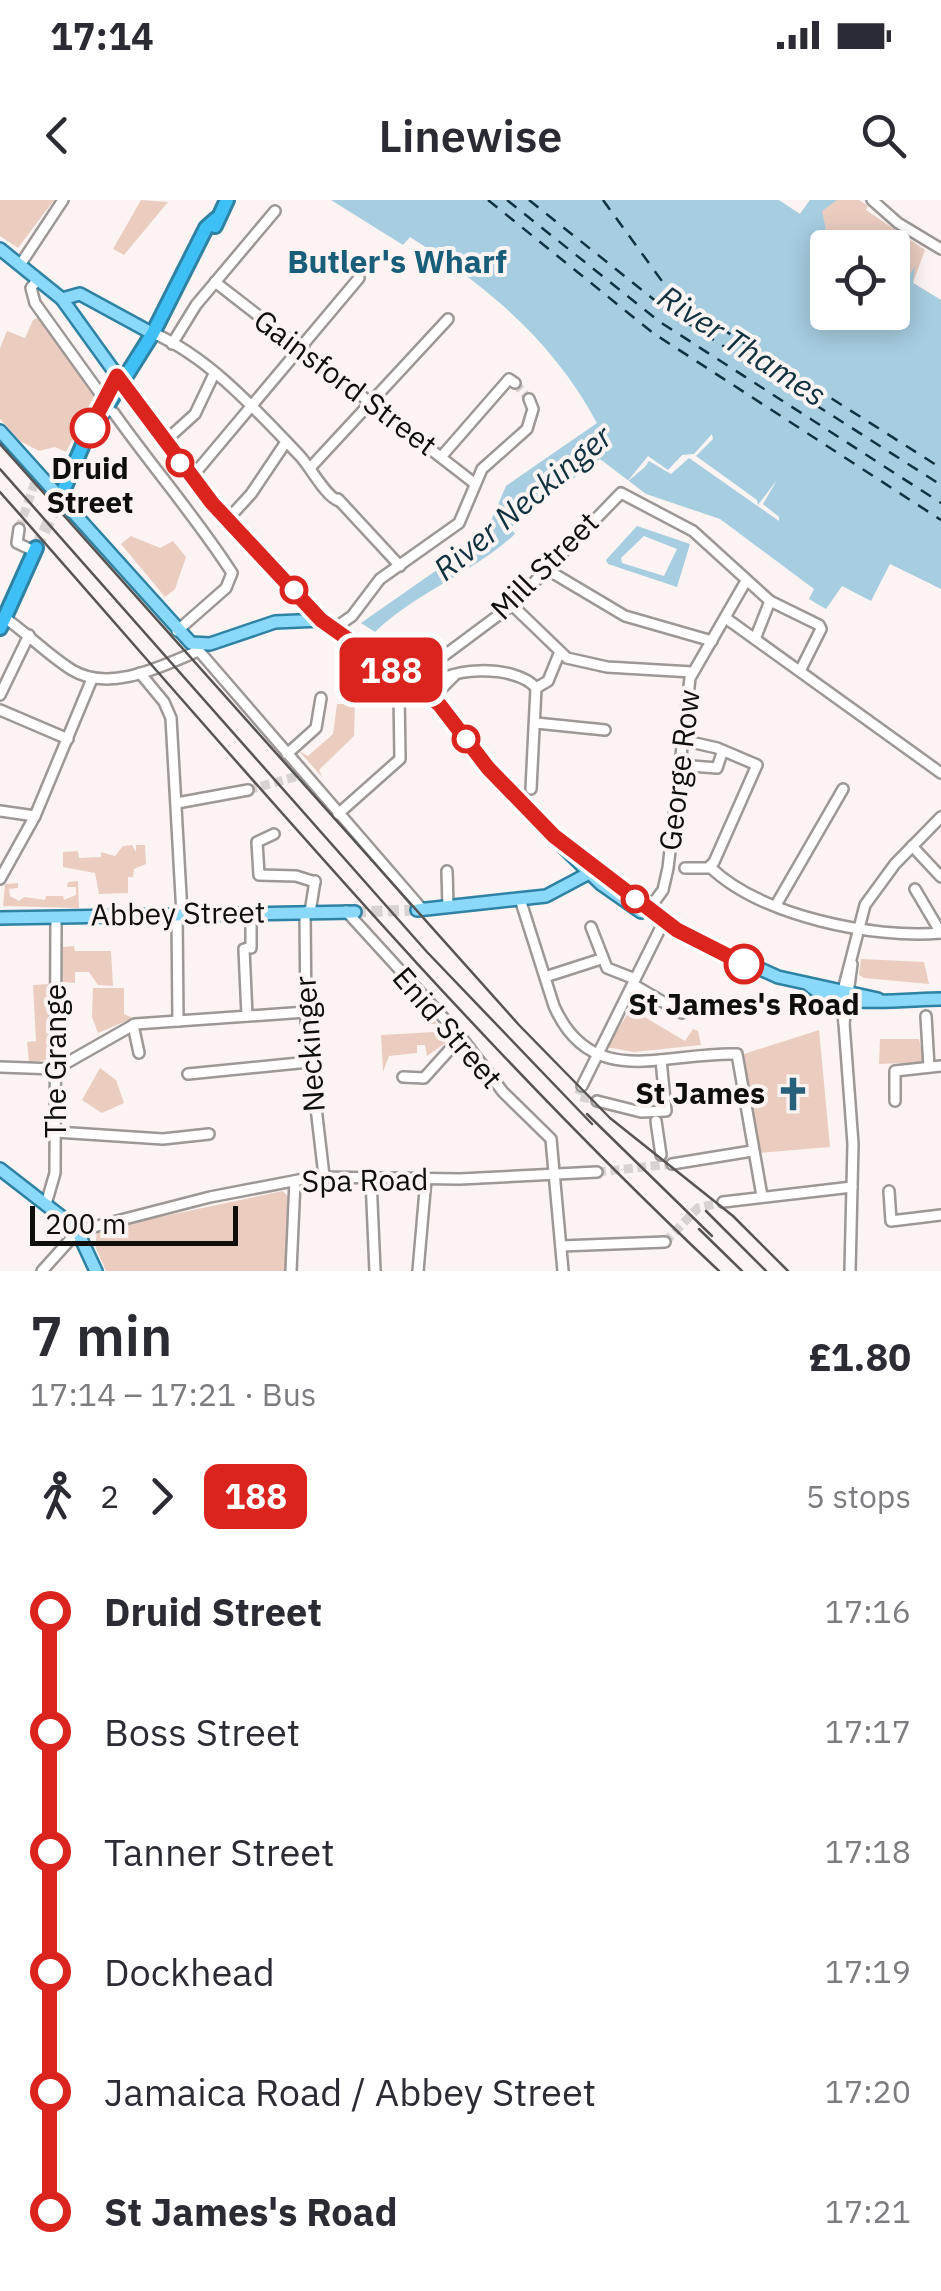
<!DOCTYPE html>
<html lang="en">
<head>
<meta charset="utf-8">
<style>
  :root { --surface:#fff; --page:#f2f2f3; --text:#2b2b33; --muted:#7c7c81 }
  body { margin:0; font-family:"IBM Plex Sans",sans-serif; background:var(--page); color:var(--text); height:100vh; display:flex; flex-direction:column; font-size:38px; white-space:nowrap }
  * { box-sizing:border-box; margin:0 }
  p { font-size:32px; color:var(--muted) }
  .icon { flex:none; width:55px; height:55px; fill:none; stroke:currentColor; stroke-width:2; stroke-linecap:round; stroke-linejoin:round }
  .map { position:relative; height:1071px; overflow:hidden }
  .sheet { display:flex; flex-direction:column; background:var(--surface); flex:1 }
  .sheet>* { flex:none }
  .badge { padding:0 20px; border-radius:15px; font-size:35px; line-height:65px }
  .fabs { position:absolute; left:810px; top:30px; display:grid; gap:20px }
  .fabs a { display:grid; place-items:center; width:100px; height:100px; border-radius:10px; background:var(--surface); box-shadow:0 5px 25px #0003; font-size:50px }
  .scale { position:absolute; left:30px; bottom:25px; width:208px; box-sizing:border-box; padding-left:10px; border:5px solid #100e0d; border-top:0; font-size:28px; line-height:35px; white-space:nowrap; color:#100e0d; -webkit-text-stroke:8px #fbf4f2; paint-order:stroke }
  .map>.badge { position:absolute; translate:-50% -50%; box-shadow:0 0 0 5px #fff }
  .legs { display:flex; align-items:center; gap:15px; height:110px; padding:0 30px; font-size:32px }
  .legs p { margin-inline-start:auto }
  .head { display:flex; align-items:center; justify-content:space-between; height:170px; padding:0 30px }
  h1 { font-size:55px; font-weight:600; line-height:75px }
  ul { padding:0 30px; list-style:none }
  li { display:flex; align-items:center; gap:35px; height:120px; font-size:38px }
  li i { display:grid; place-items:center; width:15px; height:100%; margin:0 12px; background:currentColor }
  li i::after { content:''; width:25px; height:25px; margin:-12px; border:8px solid; border-radius:50%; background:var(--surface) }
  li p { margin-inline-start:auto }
  li:first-child i { background:linear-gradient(#0000 50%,currentColor 0) }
  li:last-child i { background:linear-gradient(currentColor 50%,#0000 0) }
  .status { display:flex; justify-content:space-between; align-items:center; height:70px; padding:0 50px; background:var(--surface); direction:ltr }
  .status svg { height:28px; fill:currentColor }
  header { display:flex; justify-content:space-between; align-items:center; height:130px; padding:0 30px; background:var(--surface); font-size:45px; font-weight:600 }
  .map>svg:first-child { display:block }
</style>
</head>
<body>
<div class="status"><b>17:14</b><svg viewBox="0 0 49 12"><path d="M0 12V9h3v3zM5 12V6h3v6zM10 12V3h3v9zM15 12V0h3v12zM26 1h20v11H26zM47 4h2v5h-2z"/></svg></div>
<header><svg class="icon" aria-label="back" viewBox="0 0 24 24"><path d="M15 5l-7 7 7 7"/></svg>Linewise<svg class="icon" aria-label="search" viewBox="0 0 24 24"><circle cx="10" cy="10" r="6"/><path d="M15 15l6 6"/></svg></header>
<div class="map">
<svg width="941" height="1071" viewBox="0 0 941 1071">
  <rect width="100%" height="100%" fill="#fbf4f2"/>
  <g fill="#ebcdc0">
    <polygon points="0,0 54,0 18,48 0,36"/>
    <polygon points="141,0 168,2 124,55 113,49"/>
    <polygon points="810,0 859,0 868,6 866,10 925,50 913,83 941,100 893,95 892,48 828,48 792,9 800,14"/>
    <polygon points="40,117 95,196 66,252 55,247 39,251 20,241 0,219 0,148 7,131 25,138 33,120"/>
    <polygon points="131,336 160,348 173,341 186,357 175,389 165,397 121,344"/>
    <polygon points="337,504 355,504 354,536 319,570 322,577 299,551 308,556 333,534"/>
    <polygon points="132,645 136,652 136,645 145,645 146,664 134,669 133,677 128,677 128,693 99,694 95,673 63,667 63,652 78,651 79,658 101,657 101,652 115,656 123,646"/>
    <polygon points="78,681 79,708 3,706 5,684 18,683 18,688 9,689 10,696 19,701 24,697 45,700 46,696 63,696 64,700 76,695 76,687 67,687 68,682"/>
    <polygon points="74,746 75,751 111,751 113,786 98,785 89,772 75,772 75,783 63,782 63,747"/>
    <polygon points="861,759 924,762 929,784 864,778 859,775"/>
    <polygon points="48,784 49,860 29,862 27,842 36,841 33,785"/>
    <polygon points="93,788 124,788 124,814 133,818 98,833 92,817"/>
    <polygon points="631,809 685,841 693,829 698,831 701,845 634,852 606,847"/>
    <polygon points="429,815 451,839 427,856 425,845 417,845 417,853 389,856 383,872 381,835 434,832 434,824 424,824"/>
    <polygon points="819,830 830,947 759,953 744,854"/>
    <polygon points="880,839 919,839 924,862 879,864"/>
    <polygon points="100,868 116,880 124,903 102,913 82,900"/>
    <polygon points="283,991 289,998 285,1071 106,1071 95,1046 97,1032 107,1028"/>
  </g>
  <g fill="#a7cde0" fill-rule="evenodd">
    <path d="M331,0H779L800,14L810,0H837L822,11L826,30L854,47L828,48V112H892L893,71L907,79L915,66L913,83L941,100V389L890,364L871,401L842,386L826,409L809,399L814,389L720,319L646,294L600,259L520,317L511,328L515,334C473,373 416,392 375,432L361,423L484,337L506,286L597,223C553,141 487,86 410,37L403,45Z"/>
    <path d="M637,326L690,344L677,387L608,364L606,360ZM644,336L677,349L664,376L622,363L621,358Z"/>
  </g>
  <polygon fill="#fbf4f2" points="712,234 713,239 696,256 757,300 758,305 777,280 763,304 779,317 779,321 689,258 671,274 649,261 645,267 627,282 648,256 668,270 682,255 694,254"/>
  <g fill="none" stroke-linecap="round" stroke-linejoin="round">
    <g stroke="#103240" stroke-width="2.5" stroke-dasharray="12 10" stroke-linecap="butt">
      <polyline points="488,0 653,133 941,320"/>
      <polyline points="507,0 660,122 941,303"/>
      <polyline points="529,0 667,110 941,285"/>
      <polyline points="603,0 675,99 941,268"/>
    </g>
    <g stroke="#d8d2d0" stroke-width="9" stroke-dasharray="9 4.5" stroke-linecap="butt">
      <polyline points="515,183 529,199"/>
      <polyline points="19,329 36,279"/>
      <polyline points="248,590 298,576"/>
      <polyline points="582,886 578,896 597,901"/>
      <polyline points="597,972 672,964"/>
      <polyline points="665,1042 698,1008 723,1002"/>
    </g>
    <polyline stroke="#d8d2d0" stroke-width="11" stroke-dasharray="11 5.5" stroke-linecap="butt" points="355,712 417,710"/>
    <polyline stroke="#d8d2d0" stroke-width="12" stroke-dasharray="12 6" stroke-linecap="butt" points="36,348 58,303"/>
    <g stroke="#9d9795" stroke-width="14">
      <g id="minor">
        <polyline points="872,0 898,23 941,49"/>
        <polyline points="20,65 63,0"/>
        <polyline points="38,79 31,88 35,103 104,199"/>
        <polyline points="215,82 474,283"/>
        <path d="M153,133C209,157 258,212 300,256C311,268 326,297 339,301"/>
        <polyline points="172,144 196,105 275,11"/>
        <path d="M106,208L114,213C153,268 196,317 232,373L226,388L177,431"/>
        <polyline points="164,242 195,214 214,174"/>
        <polyline points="441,257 509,179 515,183"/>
        <polyline points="310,268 448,119"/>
        <polyline points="191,278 359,78"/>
        <polyline points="338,299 400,366"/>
        <polyline points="228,319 251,294 286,242"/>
        <polyline points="19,329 17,343 34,351"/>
        <polyline points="546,369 625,416 712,441"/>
        <polyline points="512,405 567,458 607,467 692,472"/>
        <path d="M5,418C28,434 48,455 72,470C110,493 162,466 198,451"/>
        <polyline points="727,419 941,573"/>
        <polyline points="335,428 352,416 380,379 459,323 482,269 527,229 533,209 529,199"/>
        <polyline points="755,439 770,401"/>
        <polyline points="193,444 422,709"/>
        <polyline points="140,473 164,502 171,518 182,714"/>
        <polyline points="410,481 512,405 621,293 693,331 770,401 819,425 821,429 800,471"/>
        <polyline points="536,488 548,481 559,454"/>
        <path d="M426,492C441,465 517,464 536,488"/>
        <polyline points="0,495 29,435"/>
        <polyline points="435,495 454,476"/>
        <polyline points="370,496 399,493"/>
        <polyline points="0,510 68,539"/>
        <polyline points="536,523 605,530"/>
        <polyline points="682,540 717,548 757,565 714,662 708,668 685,668"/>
        <polyline points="287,554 316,528 321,498"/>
        <polyline points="679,565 717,568 721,556"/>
        <polyline points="531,589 536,488"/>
        <polyline points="177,603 248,590"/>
        <polyline points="0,611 35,616"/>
        <polyline points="338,614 400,559 399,493 403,488"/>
        <polyline points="274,634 257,642 259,675 296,676 315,682"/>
        <polyline points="912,646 941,677"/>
        <path d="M710,667C761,716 873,739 941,733"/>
        <polyline points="447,671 448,707"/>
        <polyline points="0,679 35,616 92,479"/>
        <polyline points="915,689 941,733"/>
        <path d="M520,699L554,806C592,892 667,851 737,854L762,996"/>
        <polyline points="776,705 843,589"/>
        <polyline points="649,709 663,690 668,668 690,478 746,381"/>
        <polyline points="346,711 461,837 503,892 551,939 563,1071"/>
        <polyline points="305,712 306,822 324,976"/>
        <polyline points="310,712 315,681"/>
        <polyline points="251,713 251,748"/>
        <polyline points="177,714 178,821"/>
        <polyline points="591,727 607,768 635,779"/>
        <polyline points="545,777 601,759"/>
        <polyline points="634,785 682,813"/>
        <polyline points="247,816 244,749 248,748"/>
        <polyline points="926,816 929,867"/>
        <polyline points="844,823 841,798 865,705 895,664 941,617"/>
        <polyline points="133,825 139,853"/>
        <polyline points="0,867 56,869 135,824 306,812"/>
        <polyline points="188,874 309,862"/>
        <polyline points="403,877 424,878 461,837"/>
        <polyline points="582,886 662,725"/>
        <polyline points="597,901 641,912 666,911 661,860"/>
        <polyline points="895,901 895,871 941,866"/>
        <polyline points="656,921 661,955"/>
        <polyline points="56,932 163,939 209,934"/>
        <polyline points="672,964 752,951"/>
        <polyline points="371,979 375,1071"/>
        <polyline points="889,991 891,1021 941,1015"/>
        <polyline points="723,1002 852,987"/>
        <polyline points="46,1004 55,973 56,717"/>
        <polyline points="561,1046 665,1042"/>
        <polyline points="42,1071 78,1031 210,997 314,977 460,979 597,972"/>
        <polyline points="291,1071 295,981"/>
        <polyline points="418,1071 426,979"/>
        <polyline points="850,1071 853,944 844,823 852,764"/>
      </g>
    </g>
    <g stroke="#2e82a4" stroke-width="16">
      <g id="major">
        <polyline points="0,49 62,99 191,278 321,420 415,476 439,504"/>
        <polyline points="62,99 80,94 146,130"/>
        <polyline points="0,231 191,443 210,444 275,422 321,420"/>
        <polyline points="341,432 351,445 378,462"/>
        <polyline points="434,502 535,619 677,730"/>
        <polyline points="556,640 601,684 641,712"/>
        <polyline points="417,710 546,696 595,670"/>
        <polyline points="0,718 355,712"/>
        <polyline points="670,728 778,777 878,799"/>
        <path d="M809,785C833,810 907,799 941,799"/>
        <polyline points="0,969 76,1028 96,1071"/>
      </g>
    </g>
    <g stroke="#2e82a4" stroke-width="18">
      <g id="highway">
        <polyline points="215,26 227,0"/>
        <polyline points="90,233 153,133 206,28 216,19"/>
        <polyline points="58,303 90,228"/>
        <polyline points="0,428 36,348"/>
      </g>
    </g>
    <use href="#minor" stroke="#fff" stroke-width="9"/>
    <use href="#major" stroke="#8bd9fa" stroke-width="11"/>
    <use href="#highway" stroke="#3ec0f6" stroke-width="12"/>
    <g stroke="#585453" stroke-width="2.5">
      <polyline points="0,244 519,825 610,918 733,1016 788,1071"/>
      <polyline points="0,269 427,752 592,924"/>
      <path d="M0,292C234,557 461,829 719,1071"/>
      <polyline points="587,914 712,1036"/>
      <polyline points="706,1011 766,1071"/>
      <polyline points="699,1029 742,1071"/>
    </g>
  </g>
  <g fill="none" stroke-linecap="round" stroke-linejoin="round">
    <g stroke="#fff" stroke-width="22">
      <polyline id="line-1" points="90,228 117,176 212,303 321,420 439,504 488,568 554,636 677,730 744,764"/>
    </g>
    <use href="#line-1" stroke="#dc241f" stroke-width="15"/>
  </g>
  <defs>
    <g id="church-bare" transform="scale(2.7)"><path d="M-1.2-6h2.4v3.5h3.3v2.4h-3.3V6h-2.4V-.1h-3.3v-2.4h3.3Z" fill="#27607a" stroke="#fbf4f2" stroke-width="2.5" paint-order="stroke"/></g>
  </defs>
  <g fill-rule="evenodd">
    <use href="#church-bare" x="793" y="894"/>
  </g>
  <g fill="#fff" stroke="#dc241f" stroke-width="5">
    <circle cx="90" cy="228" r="18"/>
    <circle cx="180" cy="263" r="12"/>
    <circle cx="294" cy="390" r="12"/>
    <circle cx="466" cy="539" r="12"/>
    <circle cx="635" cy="699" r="12"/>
    <circle cx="744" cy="764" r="18"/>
  </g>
  <g text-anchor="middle" stroke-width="8" stroke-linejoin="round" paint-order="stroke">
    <g font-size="30" fill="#100e0d" stroke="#fbf4f2">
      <text transform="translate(345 183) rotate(37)" y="10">Gainsford Street</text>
      <text transform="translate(545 366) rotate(-45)" y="10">Mill Street</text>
      <text transform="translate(680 570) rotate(-83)" y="10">George Row</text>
      <text transform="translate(178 714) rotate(-1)" y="10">Abbey Street</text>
      <text transform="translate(447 828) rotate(49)" y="10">Enid Street</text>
      <text transform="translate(310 844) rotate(-94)" y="10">Neckinger</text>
      <text transform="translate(56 861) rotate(-90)" y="10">The Grange</text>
      <text transform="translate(365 981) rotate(-1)" y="10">Spa Road</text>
    </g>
    <g font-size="30" font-weight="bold" fill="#100e0d" stroke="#fbf4f2">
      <text x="90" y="279">Druid<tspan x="90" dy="34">Street</tspan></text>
      <text x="744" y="815">St James's Road</text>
    </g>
    <g font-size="30" font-weight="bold" fill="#100e0d" stroke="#fbf4f2" text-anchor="end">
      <text x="765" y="904">St James</text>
    </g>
    <g font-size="32" font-weight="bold" fill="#185d79" stroke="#fbf4f2">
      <text x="397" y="73">Butler's Wharf</text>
    </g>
    <g font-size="32" font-style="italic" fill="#103240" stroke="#fbf4f2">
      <text transform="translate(742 146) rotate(33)" y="11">River Thames</text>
      <text transform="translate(523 303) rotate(-40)" y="11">River Neckinger</text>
    </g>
  </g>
</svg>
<div class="fabs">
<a><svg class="icon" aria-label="locate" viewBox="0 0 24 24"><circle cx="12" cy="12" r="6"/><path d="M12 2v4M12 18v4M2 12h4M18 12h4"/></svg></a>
</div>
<div class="scale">200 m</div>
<b class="badge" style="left:391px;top:470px;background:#dc241f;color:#fff">188</b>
</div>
<section class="sheet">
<div class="head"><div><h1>7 min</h1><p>17:14 – 17:21 · Bus</p></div><b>£1.80</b></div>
<div class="legs"><svg class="icon" aria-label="walk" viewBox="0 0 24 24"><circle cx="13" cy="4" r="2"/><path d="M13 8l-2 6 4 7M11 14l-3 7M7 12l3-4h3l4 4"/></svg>2<svg class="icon" aria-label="forward" viewBox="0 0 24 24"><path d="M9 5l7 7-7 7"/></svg><b class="badge" style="background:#dc241f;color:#fff">188</b><p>5 stops</p></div>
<ul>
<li><i style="color:#dc241f"></i><b>Druid Street</b><p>17:16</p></li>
<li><i style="color:#dc241f"></i><span>Boss Street</span><p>17:17</p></li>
<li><i style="color:#dc241f"></i><span>Tanner Street</span><p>17:18</p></li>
<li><i style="color:#dc241f"></i><span>Dockhead</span><p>17:19</p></li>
<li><i style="color:#dc241f"></i><span>Jamaica Road / Abbey Street</span><p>17:20</p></li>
<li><i style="color:#dc241f"></i><b>St James's Road</b><p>17:21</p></li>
</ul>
</section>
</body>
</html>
